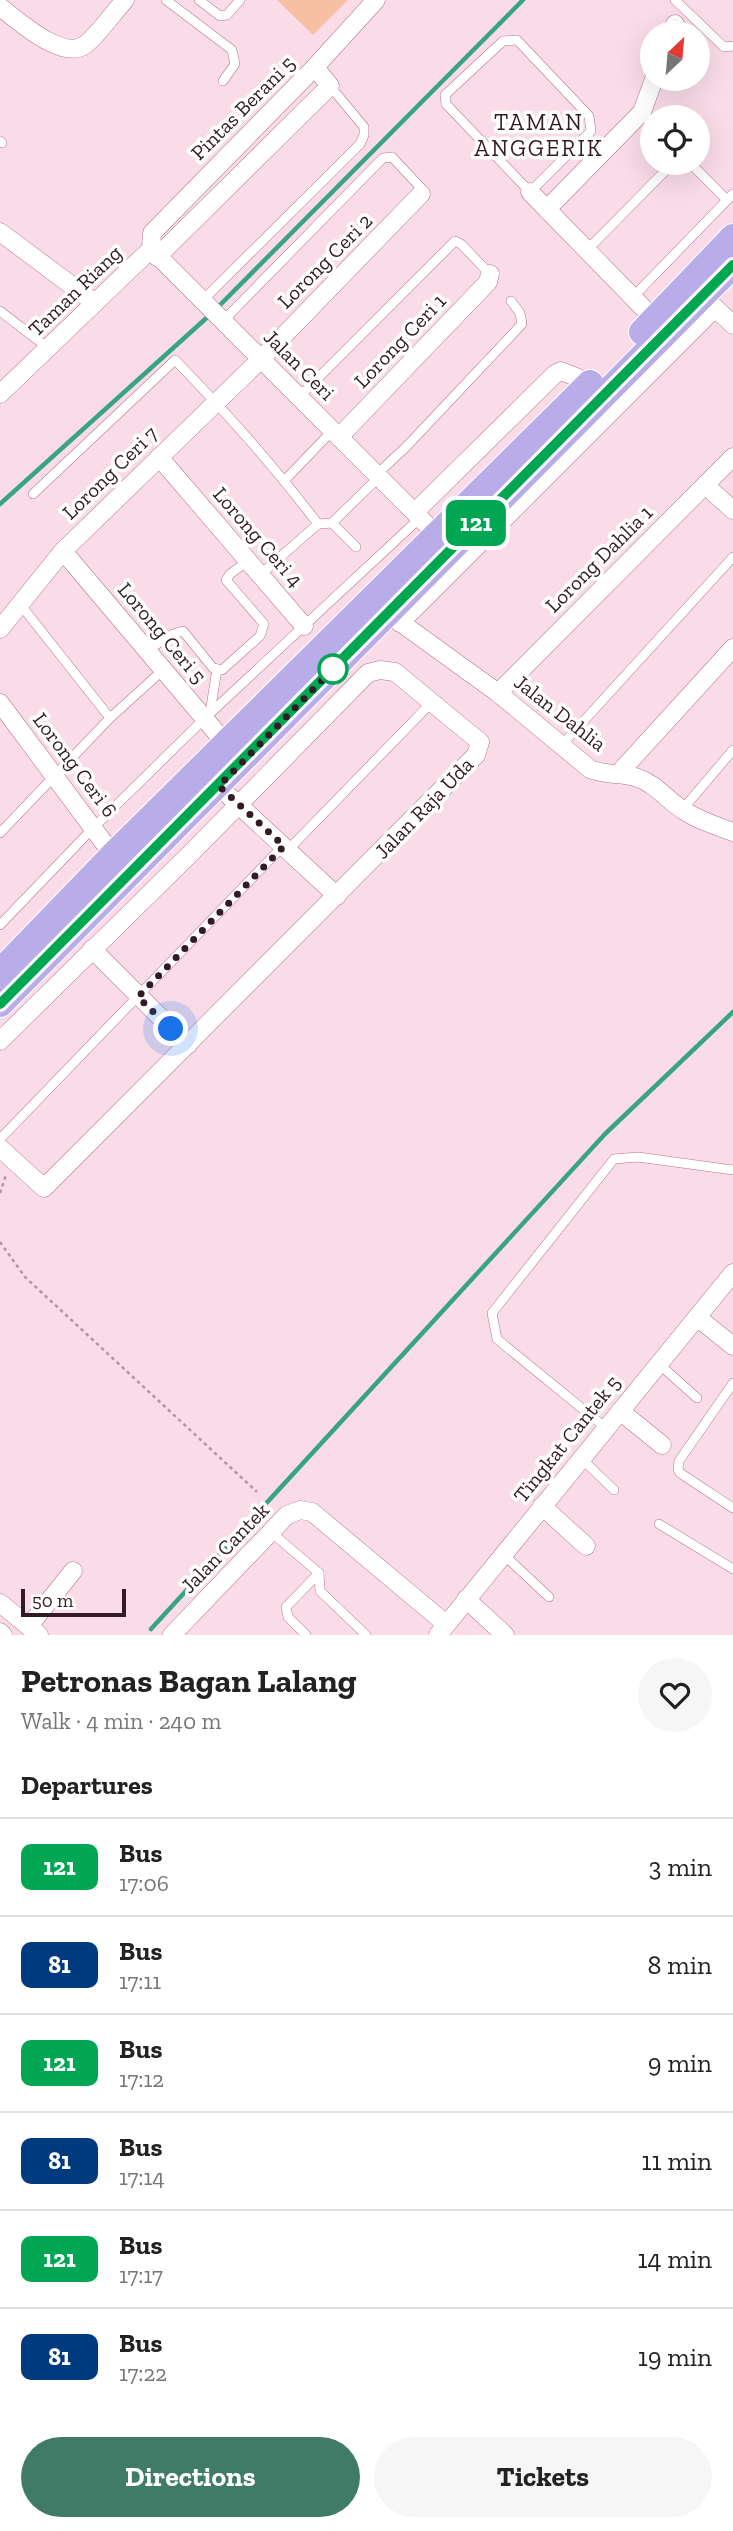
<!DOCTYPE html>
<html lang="en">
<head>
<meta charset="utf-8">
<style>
  :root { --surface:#fff; --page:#f6f6f6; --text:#222; --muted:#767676; --line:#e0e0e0; --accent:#3f7b67 }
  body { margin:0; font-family:"Zilla Slab",serif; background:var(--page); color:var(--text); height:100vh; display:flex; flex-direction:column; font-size:26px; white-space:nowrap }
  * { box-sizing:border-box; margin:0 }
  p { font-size:23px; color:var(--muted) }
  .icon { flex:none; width:38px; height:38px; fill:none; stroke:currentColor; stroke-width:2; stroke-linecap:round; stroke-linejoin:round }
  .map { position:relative; height:1635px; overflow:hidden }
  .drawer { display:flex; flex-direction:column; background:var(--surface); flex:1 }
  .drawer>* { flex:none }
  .badge { padding:0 14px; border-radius:10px; font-size:24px; line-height:46px }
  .needle { width:46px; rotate:26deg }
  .controls { position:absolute; left:640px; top:21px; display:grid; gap:14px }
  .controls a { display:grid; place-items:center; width:70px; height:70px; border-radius:50%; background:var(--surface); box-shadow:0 7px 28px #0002; font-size:35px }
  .scale { position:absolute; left:21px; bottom:18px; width:105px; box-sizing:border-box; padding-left:7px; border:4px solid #341a27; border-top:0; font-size:19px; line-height:24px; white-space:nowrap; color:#341a27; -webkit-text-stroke:5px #fff; paint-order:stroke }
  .you { position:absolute; width:35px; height:35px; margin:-18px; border:5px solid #fff; border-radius:50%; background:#1a73e8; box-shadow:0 0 0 10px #1a73e833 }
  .map>.badge { position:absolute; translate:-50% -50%; box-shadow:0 0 0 4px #fff }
  h2 { padding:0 21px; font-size:26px; line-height:63px }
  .round { display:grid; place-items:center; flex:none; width:74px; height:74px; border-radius:37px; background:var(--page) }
  .head { display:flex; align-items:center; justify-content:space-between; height:119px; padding:0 21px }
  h1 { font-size:33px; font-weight:800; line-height:52px }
  .primary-button { display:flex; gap:14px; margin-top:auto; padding:14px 21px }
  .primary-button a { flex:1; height:80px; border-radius:42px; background:var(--accent); color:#fff; font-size:28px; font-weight:800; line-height:80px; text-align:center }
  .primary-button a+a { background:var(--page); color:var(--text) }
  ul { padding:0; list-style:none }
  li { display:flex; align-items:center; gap:21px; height:98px; padding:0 21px; border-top:2px solid var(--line) }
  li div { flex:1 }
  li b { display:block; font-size:26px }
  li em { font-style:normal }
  li .badge { min-width:77px; font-weight:700; text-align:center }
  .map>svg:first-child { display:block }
</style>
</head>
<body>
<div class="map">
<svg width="733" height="1635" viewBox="0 0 733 1635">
  <rect width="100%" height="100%" fill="#fadce9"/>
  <polygon fill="#f8c0a2" points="277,0 348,0 313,35"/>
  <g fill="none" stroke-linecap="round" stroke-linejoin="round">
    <g stroke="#39a484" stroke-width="4.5">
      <polyline points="218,307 523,0"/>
      <polyline points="0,504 212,313"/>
      <polyline points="151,1629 605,1134 733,1012"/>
    </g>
    <g stroke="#b67293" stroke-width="10">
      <g id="service">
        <polyline points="166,0 232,50 235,64 223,81"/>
        <polyline points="199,0 220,16 227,15 240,0"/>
        <polyline points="675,0 724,47 733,46"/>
        <polygon points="517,40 589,116 591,131 530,192 446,104 445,95 503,41"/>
        <polyline points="642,112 653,124"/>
        <polyline points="0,141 2,143"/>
        <polyline points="690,163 727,200"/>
        <polyline points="587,250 673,163"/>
        <polyline points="633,297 733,194"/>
        <polyline points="202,301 360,144 364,135 364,127 330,86"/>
        <polyline points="0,311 48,348"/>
        <polyline points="222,322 383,158 392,157 421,188 421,194"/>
        <polyline points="299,397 455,241 461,244 490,274"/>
        <polyline points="377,474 406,447 522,324 520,313 511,301"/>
        <polyline points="284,481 332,431"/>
        <path d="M33,494L175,360C226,412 274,466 318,524L332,523L356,547"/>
        <polyline points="332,523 379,477"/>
        <polyline points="261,574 318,524"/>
        <polyline points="20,604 110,718"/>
        <polyline points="146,651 173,634 183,631 213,668 222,670 260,636 264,624 226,580 230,574 249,560"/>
        <polyline points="210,713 217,669"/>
        <polyline points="561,746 733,557"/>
        <polyline points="682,810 733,750"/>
        <polyline points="0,833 110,718 163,670"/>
        <polyline points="288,850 432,702"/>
        <polyline points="0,925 93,828 204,719 421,517"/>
        <polyline points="0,1139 283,846"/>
        <polyline points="659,1364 697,1398"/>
        <polyline points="733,1383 679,1461 678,1469 680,1473 733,1508"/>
        <polyline points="606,1428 497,1339 492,1313 614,1159 638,1157 733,1170"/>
        <polyline points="581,1458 614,1490"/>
        <polyline points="659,1524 733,1569"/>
        <polyline points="272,1533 319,1573 320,1591 366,1635"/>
        <polyline points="503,1554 549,1597"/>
        <polyline points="306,1635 288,1617 286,1607 319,1573"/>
      </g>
    </g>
    <g stroke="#b67293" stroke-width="19">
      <g id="minor">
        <path d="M0,7C19,21 62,61 85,45C98,35 113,13 125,0"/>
        <polyline points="675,24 678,33"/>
        <polyline points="530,192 654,319"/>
        <polyline points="547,209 642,112 654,79"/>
        <polyline points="0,232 95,303"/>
        <polyline points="151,249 443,541"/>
        <polyline points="151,249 152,233 315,67 376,0"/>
        <polyline points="157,257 330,86 315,67"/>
        <polyline points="708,301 733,325"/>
        <polyline points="0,394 151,249"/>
        <polyline points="339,437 488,282 490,274"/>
        <polyline points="159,457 304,626"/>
        <polyline points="705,485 733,510"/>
        <polyline points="415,512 555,374 561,371 591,383"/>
        <polyline points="63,551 226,744"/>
        <path d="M393,617L498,693L590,769C606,776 622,772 638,778C656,784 667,800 683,810C698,820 716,826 733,832"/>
        <polyline points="400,623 715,308"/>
        <polyline points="0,629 63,551 261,359 421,194"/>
        <polyline points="498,693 733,457"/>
        <polyline points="0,703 113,855"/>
        <polyline points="619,773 733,648"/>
        <polyline points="229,796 337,896"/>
        <polyline points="92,949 188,1045"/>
        <polyline points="0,1041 192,852 368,673 380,670 395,672 480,742 476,755 44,1188 0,1148"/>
        <polyline points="697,1317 733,1346"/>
        <polyline points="620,1411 662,1445"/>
        <polyline points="542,1506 586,1546"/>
        <polyline points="466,1599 505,1635"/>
        <polyline points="0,1603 39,1635"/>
        <polyline points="29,1626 73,1571"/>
        <polyline points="0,1632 3,1635"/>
        <polyline points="172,1635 287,1515 300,1510 312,1512 446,1624"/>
        <polyline points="438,1635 733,1273"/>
      </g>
    </g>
    <g stroke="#fff" stroke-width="28">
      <g id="primary">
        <polyline points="642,332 733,237"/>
        <polyline points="0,972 113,855 590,383"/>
        <polyline points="0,1004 733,265"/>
      </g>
    </g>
    <g stroke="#b195a2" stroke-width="2.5" stroke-dasharray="3.5 3.5" stroke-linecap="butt">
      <polyline points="0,1193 6,1175"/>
      <polyline points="0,1242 25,1277 257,1492"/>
    </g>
    <use href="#service" stroke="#fff" stroke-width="9"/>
    <use href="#minor" stroke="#fff" stroke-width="18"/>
    <use href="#primary" stroke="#b8ade8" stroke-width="26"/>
  </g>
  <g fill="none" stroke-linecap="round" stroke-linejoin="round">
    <g stroke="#fff" stroke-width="16">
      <polyline id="line" points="0,1004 733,265"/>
    </g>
    <use href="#line" stroke="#00a651" stroke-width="10"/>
    <polyline stroke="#341a27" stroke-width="7" stroke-dasharray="0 12.6" points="171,1029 138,997 284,846 219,786 333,669"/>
  </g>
  <circle fill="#fff" stroke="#00a651" stroke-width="3.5" cx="333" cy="669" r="14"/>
  <g text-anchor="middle" stroke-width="7" stroke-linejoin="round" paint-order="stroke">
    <g font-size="21" fill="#341a27" stroke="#fff">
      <text transform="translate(243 108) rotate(-45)" y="7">Pintas Berani 5</text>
      <text transform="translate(325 261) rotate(-45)" y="7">Lorong Ceri 2</text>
      <text transform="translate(75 291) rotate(-44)" y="7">Taman Riang</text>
      <text transform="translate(400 341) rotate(-46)" y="7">Lorong Ceri 1</text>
      <text transform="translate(299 365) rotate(45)" y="7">Jalan Ceri</text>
      <text transform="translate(110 473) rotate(-44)" y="7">Lorong Ceri 7</text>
      <text transform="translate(258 537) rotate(49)" y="7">Lorong Ceri 4</text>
      <text transform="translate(599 559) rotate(-45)" y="7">Lorong Dahlia 1</text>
      <text transform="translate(162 633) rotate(50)" y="7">Lorong Ceri 5</text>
      <text transform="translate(560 713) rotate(38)" y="7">Jalan Dahlia</text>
      <text transform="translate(75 765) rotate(53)" y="7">Lorong Ceri 6</text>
      <text transform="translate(424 808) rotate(-46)" y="7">Jalan Raja Uda</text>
      <text transform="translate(567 1439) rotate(-51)" y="7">Tingkat Cantek 5</text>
      <text transform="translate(225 1548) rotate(-46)" y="7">Jalan Cantek</text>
    </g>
    <g font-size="23" letter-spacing="2" fill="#341a27" stroke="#fff">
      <text x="539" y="130">TAMAN<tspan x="539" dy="26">ANGGERIK</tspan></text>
    </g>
  </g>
</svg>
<div class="controls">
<a><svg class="needle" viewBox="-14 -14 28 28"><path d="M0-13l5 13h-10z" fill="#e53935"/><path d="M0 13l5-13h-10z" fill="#767676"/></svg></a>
<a><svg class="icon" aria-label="locate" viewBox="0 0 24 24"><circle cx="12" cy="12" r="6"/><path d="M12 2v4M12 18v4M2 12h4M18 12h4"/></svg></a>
</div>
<div class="scale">50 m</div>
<div class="you" style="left:171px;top:1029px"></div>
<b class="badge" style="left:476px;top:523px;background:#00a651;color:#fff">121</b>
</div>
<section class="drawer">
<div class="head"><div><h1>Petronas Bagan Lalang</h1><p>Walk · 4 min · 240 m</p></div><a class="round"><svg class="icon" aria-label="heart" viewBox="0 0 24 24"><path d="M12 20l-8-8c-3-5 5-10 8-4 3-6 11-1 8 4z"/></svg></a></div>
<h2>Departures</h2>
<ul>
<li><span class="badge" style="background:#00a651;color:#fff">121</span><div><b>Bus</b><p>17:06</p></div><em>3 min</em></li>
<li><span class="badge" style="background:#003b80;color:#fff">81</span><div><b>Bus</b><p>17:11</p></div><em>8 min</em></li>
<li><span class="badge" style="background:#00a651;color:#fff">121</span><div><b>Bus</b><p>17:12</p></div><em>9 min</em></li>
<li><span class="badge" style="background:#003b80;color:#fff">81</span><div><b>Bus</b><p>17:14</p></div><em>11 min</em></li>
<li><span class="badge" style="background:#00a651;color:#fff">121</span><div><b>Bus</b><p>17:17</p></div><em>14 min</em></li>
<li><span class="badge" style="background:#003b80;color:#fff">81</span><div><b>Bus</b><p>17:22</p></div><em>19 min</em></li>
</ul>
<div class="primary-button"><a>Directions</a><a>Tickets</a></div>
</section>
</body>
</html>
